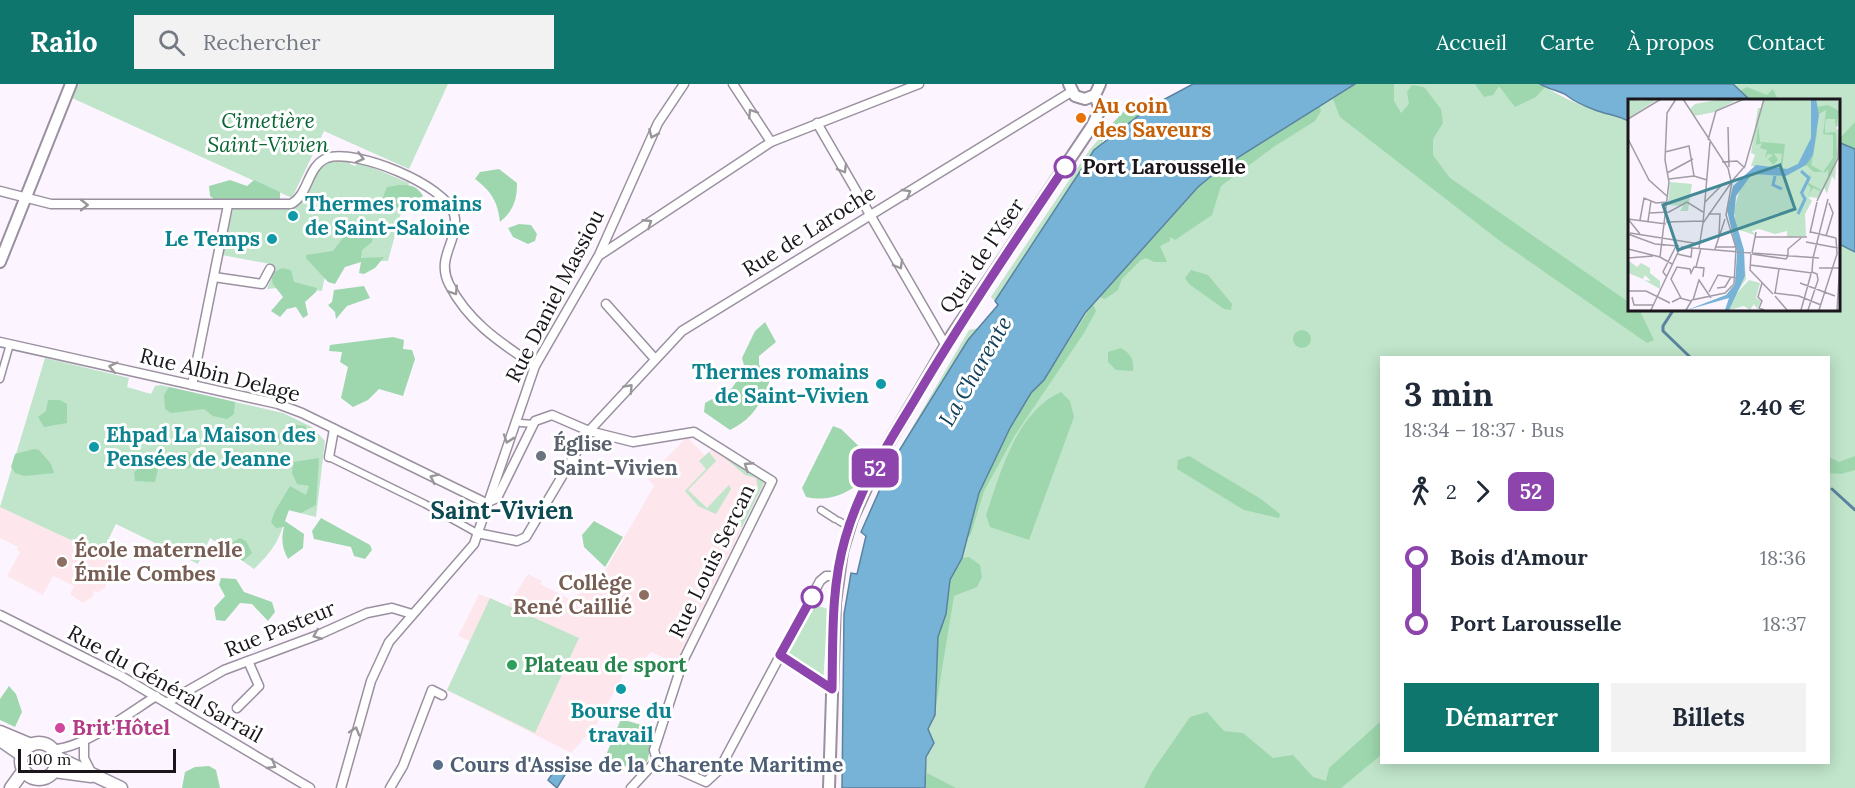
<!DOCTYPE html>
<html lang="fr">
<head>
<meta charset="utf-8">
<style>
  :root { --surface:#fff; --page:#f2f2f3; --text:#1f2937; --muted:#747a83; --accent:#0f766e }
  body { margin:0; font-family:Lora,serif; background:var(--page); color:var(--text); height:100vh; display:flex; flex-direction:column; font-size:22px; white-space:nowrap }
  * { box-sizing:border-box; margin:0 }
  p { font-size:20px; color:var(--muted) }
  .icon { flex:none; width:33px; height:33px; fill:none; stroke:currentColor; stroke-width:2; stroke-linecap:round; stroke-linejoin:round }
  .map { position:relative; flex:1; overflow:hidden }
  .panel { position:absolute; left:1380px; top:272px; width:450px; height:408px; display:flex; flex-direction:column; background:var(--surface); border-radius:0px; box-shadow:0 3px 15px #0003 }
  .panel>* { flex:none }
  .badge { padding:0 12px; border-radius:9px; font-size:21px; line-height:39px }
  .scale { position:absolute; left:18px; bottom:15px; width:158px; box-sizing:border-box; padding-left:6px; border:3px solid #1a161c; border-top:0; font-size:16px; line-height:21px; white-space:nowrap; color:#1a161c; -webkit-text-stroke:4px #fff; paint-order:stroke }
  .map>.badge { position:absolute; translate:-50% -50%; box-shadow:0 0 0 3px #fff }
  .legs { display:flex; align-items:center; gap:9px; height:66px; padding:0 24px; font-size:20px }
  .legs p { margin-inline-start:auto }
  .overview { display:flex; align-items:center; justify-content:space-between; height:102px; padding:0 24px }
  h1 { font-size:33px; font-weight:700; line-height:45px }
  .primary-button { display:flex; gap:12px; margin-top:auto; padding:12px 24px }
  .primary-button a { flex:1; height:69px; border-radius:0px; background:var(--accent); color:#fff; font-size:24px; font-weight:700; line-height:69px; text-align:center }
  .primary-button a+a { background:var(--page); color:var(--text) }
  ul { padding:0 24px; list-style:none }
  li { display:flex; align-items:center; gap:21px; height:66px; font-size:22px }
  li i { display:grid; place-items:center; width:9px; height:100%; margin:0 8px; background:currentColor }
  li i::after { content:''; width:15px; height:15px; margin:-8px; border:4px solid; border-radius:50%; background:var(--surface) }
  li p { margin-inline-start:auto }
  li:first-child i { background:linear-gradient(#0000 50%,currentColor 0) }
  li:last-child i { background:linear-gradient(currentColor 50%,#0000 0) }
  header { display:flex; align-items:center; gap:36px; box-sizing:border-box; height:84px; padding:0 30px; background:var(--accent); color:#fff }
  header strong { font-size:28px }
  nav { display:flex; gap:33px; margin-inline-start:auto; font-size:21px }
  .search { width:420px; height:54px; background:var(--page); display:flex; align-items:center; gap:15px; box-sizing:border-box; padding:0 21px; border-radius:0px; color:var(--muted); font-size:22px }
  .map>svg:first-child { display:block }
</style>
</head>
<body>
<header>
<strong>Railo</strong>
<div class="search"><svg class="icon" aria-label="search" viewBox="0 0 24 24"><circle cx="10" cy="10" r="6"/><path d="M15 15l6 6"/></svg>Rechercher</div>
<nav><a>Accueil</a><a>Carte</a><a>À propos</a><a>Contact</a></nav>
</header>
<div class="map">
<svg width="1855" height="704" viewBox="0 0 1855 704">
  <rect width="100%" height="100%" fill="#fcf5ff"/>
  <g fill="#fde7ec">
    <polygon points="687,353 705,371 713,364 765,397 675,579 651,568 637,581 630,578 597,640 571,669 447,606 470,557 458,552 479,510 508,522 528,490 542,497 540,500 570,515 567,521 572,523 584,501 594,506 654,402 647,394"/>
    <polygon points="0,422 101,470 104,465 110,467 110,485 103,490 106,503 98,508 93,507 93,512 83,519 70,510 74,502 53,492 43,511 7,492 20,468 17,466 18,463 0,454"/>
  </g>
  <g fill="#c0e5ca" fill-rule="evenodd">
    <polygon points="78,0 448,0 409,85 324,47 292,114 72,14"/>
    <path d="M1355,0H1540C1558,11 1578,21 1598,27C1610,31 1619,31 1630,38V225H1838L1839,100L1855,71V704H925L928,645L935,631V592L939,563L979,409L1085,229L1148,159L1316,22ZM1382,273H1828V678H1382Z"/>
    <polygon points="1733,0 1855,0 1855,65 1839,58 1838,16 1750,16"/>
    <polygon points="1100,54 1103,59 1094,66 995,217 991,213 1090,65"/>
    <polygon points="335,76 349,76 350,80 355,82 359,78 409,99 388,177 328,176 322,207 287,203 267,205 271,194 263,193 270,180 222,171 233,125 291,122 320,82"/>
    <polygon points="979,244 963,264 921,336 892,378 969,246"/>
    <path d="M45,274L129,294L127,303L151,310L155,302L161,301L283,329L312,343L325,357L316,433L288,426C280,454 276,464 254,485L210,454L198,480L116,440L101,470L0,423Z"/>
    <polygon points="713,364 765,397 742,443 732,439 758,404 756,394 745,391"/>
    <polygon points="709,368 716,377 688,406 707,424 729,401 731,405 716,430 698,422 685,407 706,385 699,377"/>
    <polygon points="490,514 579,554 535,649 447,606"/>
    <polygon points="812,520 828,525 823,599 780,571"/>
  </g>
  <g fill="#9ed7ae">
    <polygon points="1355,0 1394,0 1394,17 1401,29 1409,20 1407,8 1412,1 1424,3 1441,25 1443,39 1433,55 1433,71 1450,94 1630,219 1630,225 1639,225 1654,256 1647,259 1500,157 1340,33 1332,13"/>
    <polygon points="1475,0 1540,0 1545,3 1536,13 1515,23 1499,2 1493,11 1484,13"/>
    <polygon points="1747,3 1767,11 1773,5 1778,16 1750,16 1740,7"/>
    <polygon points="1319,20 1321,27 1315,37 1275,62 1221,102 1212,131 1175,156 1170,153 1170,157 1160,162 1167,178 1154,178 1146,174 1141,176 1122,195 1118,206 1105,215 1100,213 1198,103 1221,84"/>
    <polygon points="1128,23 1140,24 1143,29 1101,58 1100,52"/>
    <polygon points="1855,38 1855,65 1839,58 1838,51 1842,52"/>
    <path d="M499,85L517,99C517,117 513,127 500,138C498,118 491,107 475,95L480,88Z"/>
    <polygon points="230,96 247,102 254,96 280,108 280,115 218,118 210,112 209,102"/>
    <path d="M399,101C411,101 416,101 423,112L404,128L382,116L387,103Z"/>
    <polygon points="519,140 531,141 537,150 535,157 528,160 513,153 508,144"/>
    <polygon points="367,145 373,150 372,158 362,166 361,174 384,173 375,184 364,190 359,189 361,178 345,183 335,200 328,198 306,174 306,171 333,167 349,146"/>
    <polygon points="282,184 291,186 294,198 317,204 316,208 305,218 308,231 303,234 296,223 287,225 280,233 271,227 283,213 273,200 271,190"/>
    <polygon points="1191,186 1208,191 1232,220 1231,226 1224,225 1189,200 1185,194"/>
    <polygon points="364,202 370,214 347,222 336,235 335,228 328,221 332,218 334,206"/>
    <polygon points="1093,220 1096,227 1084,249 1015,351 984,407 971,450 965,456 979,409 1010,344 1031,309 1044,296"/>
    <path d="M765,238L776,258L759,272V281L771,294C761,319 754,334 730,346L704,328L705,319L732,304L745,285L742,274L755,247Z"/>
    <circle cx="1302" cy="255" r="9"/>
    <polygon points="393,253 404,256 403,265 412,266 415,275 403,312 379,305 368,316 353,323 341,314 348,283 340,278 342,268 329,267 330,261"/>
    <path d="M1121,264C1131,270 1134,275 1133,287L1116,286L1108,278V268Z"/>
    <polygon points="169,303 235,318 234,330 227,335 213,332 204,325 171,329 165,325 164,311"/>
    <path d="M1061,308L1070,317L1074,333L1029,456L990,443L986,431C1001,388 1016,328 1061,308Z"/>
    <polygon points="48,316 60,316 67,320 67,339 44,343 38,333 46,327"/>
    <polygon points="290,340 305,342 308,347 305,354 297,357 288,355 279,361 272,357"/>
    <path d="M833,342L841,345L866,369L855,403C838,413 826,417 806,413L802,404Z"/>
    <polygon points="34,365 39,366 51,380 54,389 24,392 15,389 11,383 15,370"/>
    <circle cx="185" cy="376" r="9"/>
    <polygon points="1189,372 1261,415 1280,430 1279,434 1244,426 1177,385 1178,376"/>
    <polygon points="1855,372 1855,386 1841,390 1829,389 1829,373 1839,378"/>
    <path d="M319,374L316,421L301,429L289,426L285,437L304,450L303,464L288,475C282,464 281,455 284,443L276,444L271,438L275,427L290,402L306,411L309,402L297,400L292,389L293,378Z"/>
    <polygon points="148,378 156,379 158,385 155,398 135,397 134,388"/>
    <polygon points="321,434 370,461 372,466 365,475 354,472 351,463 314,455 312,447"/>
    <polygon points="594,437 623,453 605,483 584,463 582,451"/>
    <polygon points="240,454 246,457 252,469 243,477 224,463"/>
    <polygon points="969,473 980,481 982,493 977,503 954,512 936,622 938,553 946,530 950,496 962,474"/>
    <polygon points="221,494 236,495 244,508 272,518 275,528 268,537 252,520 240,519 225,537 216,536 214,524 225,512 219,501"/>
    <polygon points="9,602 16,610 22,628 15,643 0,636 0,615"/>
    <polygon points="1207,628 1224,647 1243,649 1273,674 1293,671 1313,693 1326,697 1329,684 1381,637 1381,671 1341,704 1144,704 1152,688 1190,633"/>
    <polygon points="621,635 655,645 647,678 634,685 618,680 606,671"/>
    <polygon points="209,682 216,686 220,704 182,704 185,688 195,683"/>
    <polygon points="927,689 956,704 925,704"/>
  </g>
  <g fill="#77b2d7" stroke="#5b839f" stroke-width="1.5">
    <polygon points="1193,0 1355,0 1221,84 1198,103 1085,229 1044,296 1031,309 1010,344 979,409 962,474 950,496 946,530 938,553 935,631 928,645 934,659 926,673 925,704 842,704 844,530 851,489 857,490 866,452 861,448 892,378 968,256 998,221 995,217 1094,66 1150,23"/>
    <path d="M1540,0H1733L1750,16H1630V38C1618,31 1608,31 1595,26C1584,22 1575,18 1566,11C1560,7 1548,5 1540,0Z"/>
    <polygon points="1838,58 1855,65 1855,168 1839,160"/>
    <polygon points="562,675 571,681 557,704 548,696"/>
  </g>
  <g fill="none" stroke-linecap="round" stroke-linejoin="round">
    <g stroke="#5b839f" stroke-width="3">
      <polyline points="1674,225 1663,242 1663,247 1690,273"/>
      <polyline points="1832,405 1855,426"/>
    </g>
    <g stroke="#9b90a0" stroke-width="9">
      <g id="pedestrian">
        <polyline points="0,295 10,260"/>
        <polyline points="521,339 534,340"/>
        <polyline points="329,373 425,420 477,449"/>
        <polyline points="821,426 835,435"/>
        <polyline points="839,437 849,443"/>
      </g>
    </g>
    <g stroke="#9b90a0" stroke-width="11">
      <g id="minor">
        <polyline points="733,0 771,58"/>
        <polyline points="817,39 946,262"/>
        <path d="M0,107L51,120H291C309,111 307,82 327,74C355,64 446,101 454,130C461,155 435,172 449,200C468,238 501,259 535,282"/>
        <polyline points="600,171 771,58 919,0"/>
        <polyline points="214,193 262,200 270,185"/>
        <polyline points="606,220 655,275"/>
        <polyline points="0,258 278,320 302,329 486,419"/>
        <polyline points="192,301 228,121"/>
        <polyline points="329,373 334,345"/>
        <polyline points="486,419 497,414 535,337 552,331 589,347 633,358 694,348 772,397 683,577 654,666 657,676"/>
        <polyline points="477,449 517,457 526,453 589,347 682,247 1071,8"/>
        <polyline points="0,531 121,592 310,704"/>
        <polyline points="780,571 832,605"/>
        <polyline points="168,618 224,586 318,551 367,529 392,524 412,530"/>
        <polyline points="237,624 259,602 248,577"/>
        <polyline points="84,656 84,674 92,690"/>
        <path d="M51,665C80,667 131,628 156,612"/>
        <polyline points="341,704 371,597 389,558 474,460 535,282 599,171 658,39 684,0"/>
        <polyline points="390,704 403,682 432,606 442,611"/>
        <polyline points="631,704 657,676 706,698 719,686 820,497 826,492 837,492"/>
      </g>
    </g>
    <g stroke="#9b90a0" stroke-width="14">
      <g id="tertiary">
        <polyline points="1069,0 1075,12 1085,15 1095,11 1100,0"/>
        <polyline points="0,178 71,0"/>
        <polyline points="829,704 835,519 842,468 852,435 880,374 952,251 1092,42 1100,26 1095,11"/>
      </g>
    </g>
    <g stroke="#9b90a0" stroke-width="15">
      <g id="secondary">
        <polyline points="0,648 31,661"/>
        <polyline points="0,656 22,671"/>
        <circle cx="39" cy="677" r="18"/>
        <polyline points="56,673 121,704"/>
        <polyline points="54,687 91,692"/>
        <polyline points="11,704 24,686"/>
      </g>
    </g>
    <use href="#pedestrian" stroke="#fff" stroke-width="6"/>
    <use href="#minor" stroke="#fff" stroke-width="8"/>
    <use href="#tertiary" stroke="#fff" stroke-width="10"/>
    <use href="#secondary" stroke="#fff" stroke-width="12"/>
  </g>
  <defs><path id="oneway-chevron" d="M-2-3.5L2.5 0L-2 3.5" fill="none" stroke-width="1.6" stroke-linecap="round" stroke-linejoin="round" transform="scale(1.5)"/></defs>
  <g stroke="#989699">
    <use href="#oneway-chevron" transform="translate(752 29) rotate(-123)"/>
    <use href="#oneway-chevron" transform="translate(653 50) rotate(114)"/>
    <use href="#oneway-chevron" transform="translate(360 74) rotate(15)"/>
    <use href="#oneway-chevron" transform="translate(843 85) rotate(60)"/>
    <use href="#oneway-chevron" transform="translate(907 109) rotate(-31)"/>
    <use href="#oneway-chevron" transform="translate(84 121)"/>
    <use href="#oneway-chevron" transform="translate(648 139) rotate(-33)"/>
    <use href="#oneway-chevron" transform="translate(899 181) rotate(60)"/>
    <use href="#oneway-chevron" transform="translate(454 207) rotate(57)"/>
    <use href="#oneway-chevron" transform="translate(113 283) rotate(-167)"/>
    <use href="#oneway-chevron" transform="translate(629 304) rotate(-47)"/>
    <use href="#oneway-chevron" transform="translate(508 355) rotate(109)"/>
    <use href="#oneway-chevron" transform="translate(748 382) rotate(-147)"/>
    <use href="#oneway-chevron" transform="translate(434 394) rotate(-154)"/>
    <use href="#oneway-chevron" transform="translate(317 551) rotate(158)"/>
    <use href="#oneway-chevron" transform="translate(355 647) rotate(-73)"/>
    <use href="#oneway-chevron" transform="translate(272 681) rotate(31)"/>
  </g>
  <g fill="none" stroke-linecap="round" stroke-linejoin="round">
    <g stroke="#fff" stroke-width="14">
      <path id="line-1" d="M812,513L780,571L832,605C833,555 831,503 845,455C859,405 887,361 914,317C961,237 1013,160 1065,83"/>
    </g>
    <use href="#line-1" stroke="#8e44ad" stroke-width="9"/>
  </g>
  <circle fill="#e8710a" stroke="#fff" stroke-width="2" cx="1081" cy="34" r="6"/>
  <g fill="#fff" stroke="#8e44ad" stroke-width="3">
    <circle cx="1065" cy="83" r="10"/>
    <circle cx="812" cy="513" r="10"/>
  </g>
  <g fill="#0f9aa8" stroke="#fff" stroke-width="2">
    <circle cx="293" cy="132" r="6"/>
    <circle cx="272" cy="155" r="6"/>
    <circle cx="881" cy="300" r="6"/>
    <circle cx="94" cy="363" r="6"/>
    <circle cx="621" cy="605" r="6"/>
  </g>
  <circle fill="#6b7280" stroke="#fff" stroke-width="2" cx="541" cy="372" r="6"/>
  <g fill="#8d6e63" stroke="#fff" stroke-width="2">
    <circle cx="62" cy="478" r="6"/>
    <circle cx="644" cy="511" r="6"/>
  </g>
  <circle fill="#2e9e5b" stroke="#fff" stroke-width="2" cx="512" cy="581" r="6"/>
  <circle fill="#d1479c" stroke="#fff" stroke-width="2" cx="60" cy="644" r="6"/>
  <circle fill="#5c6f8a" stroke="#fff" stroke-width="2" cx="438" cy="681" r="6"/>
  <g text-anchor="middle" stroke-width="6" stroke-linejoin="round" paint-order="stroke">
    <g font-size="21" font-weight="bold" fill="#c56008" stroke="#fff" text-anchor="start">
      <text x="1093" y="29">Au coin<tspan x="1093" dy="24">des Saveurs</tspan></text>
    </g>
    <g font-size="21" font-style="italic" fill="#0a6535" stroke="#fff">
      <text x="268" y="44">Cimetière<tspan x="268" dy="24">Saint-Vivien</tspan></text>
    </g>
    <g font-size="21" font-weight="bold" fill="#1a161c" stroke="#fff" text-anchor="start">
      <text x="1082" y="90">Port Larousselle</text>
    </g>
    <g font-size="21" font-weight="bold" fill="#0d838f" stroke="#fff" text-anchor="start">
      <text x="305" y="127">Thermes romains<tspan x="305" dy="24">de Saint-Saloine</tspan></text>
      <text x="260" y="162" text-anchor="end">Le Temps</text>
      <text x="869" y="295" text-anchor="end">Thermes romains<tspan x="869" dy="24">de Saint-Vivien</tspan></text>
      <text x="106" y="358">Ehpad La Maison des<tspan x="106" dy="24">Pensées de Jeanne</tspan></text>
      <text x="621" y="634" text-anchor="middle">Bourse du<tspan x="621" dy="24">travail</tspan></text>
    </g>
    <g font-size="21" fill="#1a161c" stroke="#fff">
      <text transform="translate(809 147) rotate(-32)" y="7">Rue de Laroche</text>
      <text transform="translate(982 172) rotate(-56)" y="7">Quai de l'Yser</text>
      <text transform="translate(555 212) rotate(-63)" y="7">Rue Daniel Massiou</text>
      <text transform="translate(220 291) rotate(14)" y="7">Rue Albin Delage</text>
      <text transform="translate(712 477) rotate(-64)" y="7">Rue Louis Sercan</text>
      <text transform="translate(280 545) rotate(-22)" y="7">Rue Pasteur</text>
      <text transform="translate(165 600) rotate(29)" y="7">Rue du Général Sarrail</text>
    </g>
    <g font-size="21" font-weight="bold" fill="#5b616d" stroke="#fff" text-anchor="start">
      <text x="553" y="367">Église<tspan x="553" dy="24">Saint-Vivien</tspan></text>
    </g>
    <g font-size="21" font-weight="bold" fill="#785e54" stroke="#fff" text-anchor="start">
      <text x="74" y="473">École maternelle<tspan x="74" dy="24">Émile Combes</tspan></text>
      <text x="632" y="506" text-anchor="end">Collège<tspan x="632" dy="24">René Caillié</tspan></text>
    </g>
    <g font-size="21" font-weight="bold" fill="#27864d" stroke="#fff" text-anchor="start">
      <text x="524" y="588">Plateau de sport</text>
    </g>
    <g font-size="21" font-weight="bold" fill="#b23c85" stroke="#fff" text-anchor="start">
      <text x="72" y="651">Brit'Hôtel</text>
    </g>
    <g font-size="21" font-weight="bold" fill="#4e5e75" stroke="#fff" text-anchor="start">
      <text x="450" y="688">Cours d'Assise de la Charente Maritime</text>
    </g>
    <g font-size="22" font-style="italic" fill="#10405a" stroke="#fff">
      <text transform="translate(975 287) rotate(-60)" y="8">La Charente</text>
    </g>
    <g font-size="24" font-weight="bold" fill="#0e4a54" stroke="#fff">
      <text x="502" y="435">Saint-Vivien</text>
    </g>
  </g>
  <g transform="translate(1628 15)">
    <rect width="212" height="212" fill="#fcf5ff"/>
    <path d="M0,0L14,2L30,0L0,19ZM93,0H110L87,13L66,17L62,10L67,5ZM136,0H209L211,5V27L207,28L211,32L207,81L204,77L199,95L196,88L190,99L180,98L184,102L177,115L178,137L159,138V132L147,135L131,130L124,132L127,136L108,130L106,111L113,87L124,75L150,76L153,70L123,67L127,56L123,54L130,9H134ZM42,83L64,85L60,112H52L55,107L40,106ZM116,154L118,180L108,195L121,181L132,184L128,199L133,202L129,210L126,205L122,211L116,207L101,211L106,196L117,177ZM0,161L9,168L13,164L22,169V174L32,182V190L16,181L23,182L17,176L15,180L0,174Z" fill="#c0e5ca"/>
    <path d="M200,6L211,12L208,31L207,20H198L197,24V34L208,33L209,57L203,75L190,99L192,92L185,89L180,97L183,89L178,84L174,92L178,99L173,92L180,79L174,72L181,77L185,74L182,77L186,79L182,78L179,83L193,91L200,78V70L198,73H186L178,66L190,30L183,66L195,73L205,59V36L195,35L198,11L191,15L189,8ZM130,25L132,43L157,45L154,70L145,69H152L154,55L146,54L150,61L145,66L140,60L145,56L140,55L137,59L139,51L132,49L134,44L128,46Z" fill="#9ed7ae"/>
    <path d="M183,0H188L191,16L185,56L178,66L158,77L124,75L108,97L106,117L116,151L117,177L101,211H97L101,199L59,211L98,196L107,185L109,154L99,111L105,87L128,66L159,70L170,65L183,39Z" fill="#77b2d7"/>
    <path fill="none" stroke="#77b2d7" stroke-width="3" d="M173,72L181,79L173,95M147,77L145,86L154,90M170,115L177,100L174,95"/>
    <path fill="none" stroke="#a29ca4" stroke-width="1.5" d="M55,0L100,69L103,82M0,20L33,0M100,28L101,68M0,40L21,81L40,98M80,41L88,12L116,0M37,53L61,47L66,77M94,63L109,62L117,69M39,74L65,60M41,80L66,77L79,81M104,82L117,67L136,0M189,102L210,59L212,16M77,103L95,85L102,83M21,114L41,113L59,103L75,113M80,115H92L91,135M0,120L38,125M0,120L12,135M12,121L16,99L28,104L39,103M20,122L23,102M38,123L75,122M75,124L82,43M183,133L208,139M2,134L72,145M182,134L189,103M0,135L27,145L51,147M198,137L205,114L201,104M127,138H179M178,143L210,149M53,148L123,154M87,148H108M71,149L75,124L103,84M0,150L32,158L44,165M87,150L97,120M124,154L128,133M124,154L191,159M49,155L63,158L64,149M123,155L122,171L145,195M124,155L158,160L160,157M160,157V150L173,139M32,158L41,83L37,61L39,14L48,0M0,159L25,157M185,159L200,100M122,166L184,174M68,168L73,149M191,169H212M39,178L35,173L48,147M134,184L130,198L134,202L131,209L136,211M172,184L207,197M89,189L97,188L103,178M0,192H18L42,204M81,193L90,176L108,179M146,194L171,197L193,206M147,194L151,170M147,197L159,211M4,198L6,206H26M53,199L43,180L49,168L62,170L63,174L66,168L76,169L75,178M65,201L71,181L83,199M44,203L52,199L63,202M23,211L52,149M58,211L64,201L97,194L106,185L108,149L98,116L104,83M173,211L183,175M180,211L190,181L189,175L184,173L185,159M191,211L209,155L208,139M209,211L212,162"/>
    <path fill="#448996" fill-opacity="0.15" stroke="#448996" stroke-width="3" d="M152,66L167,110L50,151L35,106Z"/>
    <rect width="212" height="212" fill="none" stroke="#1a161c" stroke-width="3"/>
  </g>
</svg>
<div class="scale">100 m</div>
<b class="badge" style="left:875px;top:384px;background:#8e44ad;color:#fff">52</b>
<section class="panel">
<div class="overview"><div><h1>3 min</h1><p>18:34 – 18:37 · Bus</p></div><b>2.40 €</b></div>
<div class="legs"><svg class="icon" aria-label="walk" viewBox="0 0 24 24"><circle cx="13" cy="4" r="2"/><path d="M13 8l-2 6 4 7M11 14l-3 7M7 12l3-4h3l4 4"/></svg>2<svg class="icon" aria-label="forward" viewBox="0 0 24 24"><path d="M9 5l7 7-7 7"/></svg><b class="badge" style="background:#8e44ad;color:#fff">52</b></div>
<ul>
<li><i style="color:#8e44ad"></i><b>Bois d'Amour</b><p>18:36</p></li>
<li><i style="color:#8e44ad"></i><b>Port Larousselle</b><p>18:37</p></li>
</ul>
<div class="primary-button"><a>Démarrer</a><a>Billets</a></div>
</section>
</div>
</body>
</html>
